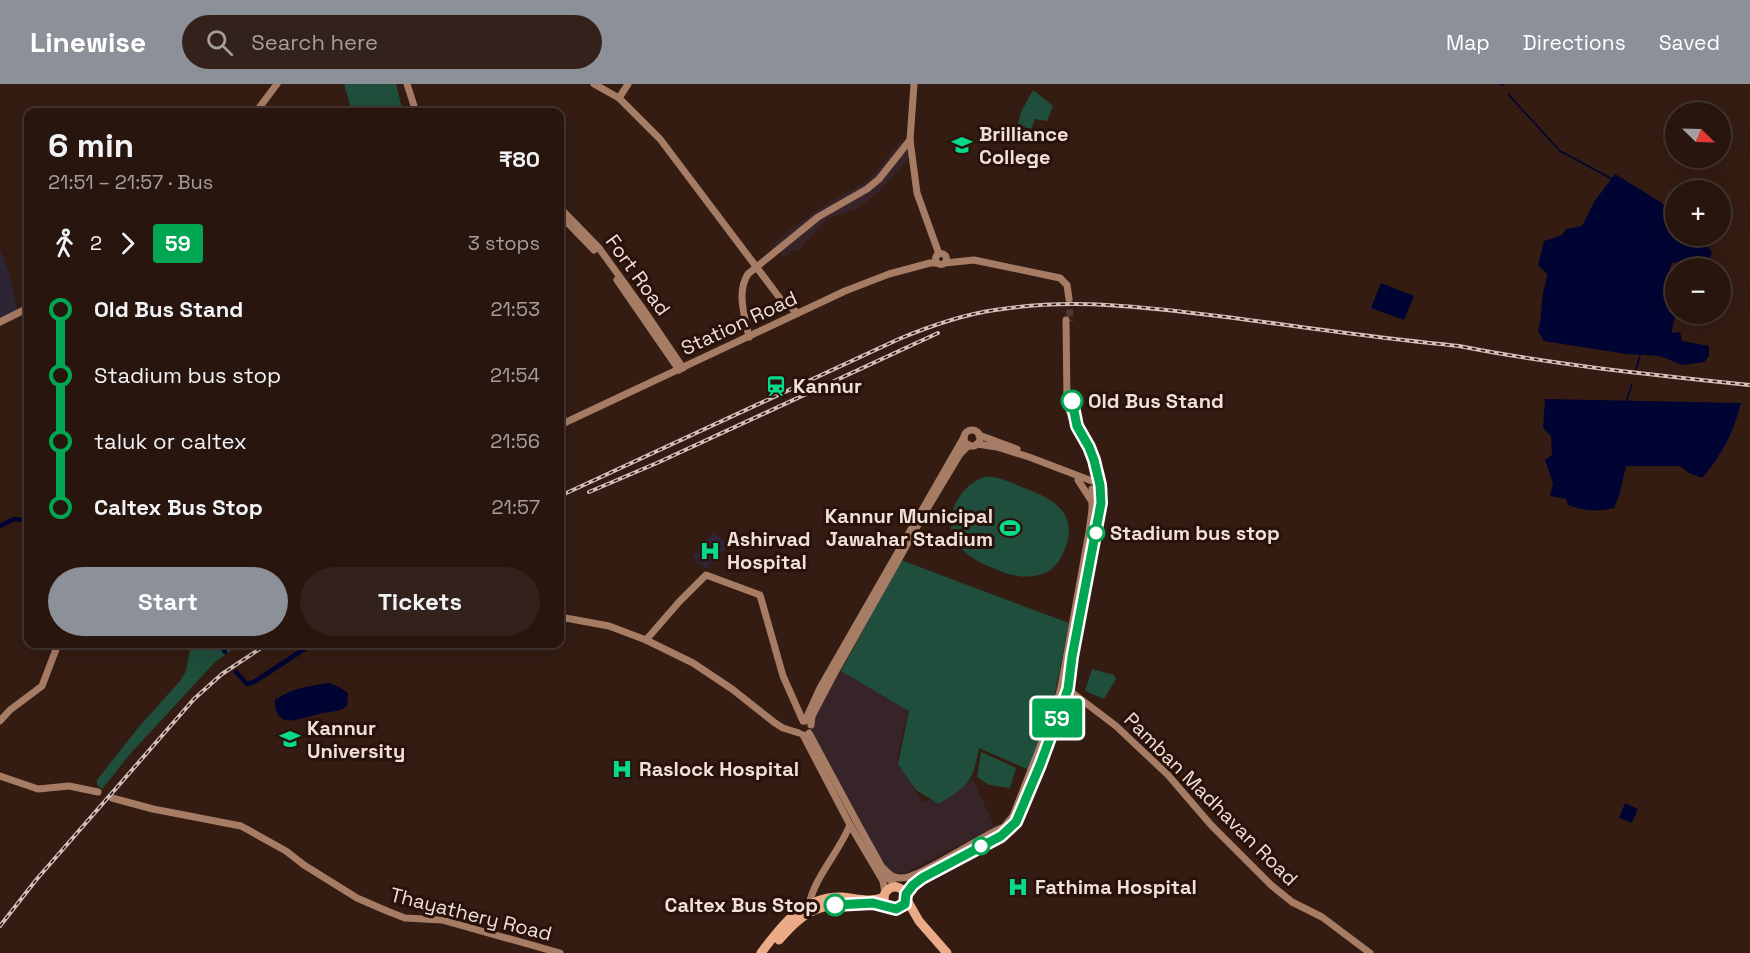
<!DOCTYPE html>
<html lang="en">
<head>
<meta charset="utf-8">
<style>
  :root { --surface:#27150e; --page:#33221c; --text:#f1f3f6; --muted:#a49f9e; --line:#43342e; --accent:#8c9099 }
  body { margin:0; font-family:"Space Grotesk",sans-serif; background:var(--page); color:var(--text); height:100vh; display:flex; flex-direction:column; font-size:22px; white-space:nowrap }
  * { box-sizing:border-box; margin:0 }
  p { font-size:20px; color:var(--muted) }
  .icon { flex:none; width:33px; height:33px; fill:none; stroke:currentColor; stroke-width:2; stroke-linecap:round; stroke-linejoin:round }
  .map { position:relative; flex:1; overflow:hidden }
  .sheet { position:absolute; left:24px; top:24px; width:540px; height:540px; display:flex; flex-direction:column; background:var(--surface); border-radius:12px; box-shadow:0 6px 24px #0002,0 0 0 2px var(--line) }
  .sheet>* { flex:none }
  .badge { padding:0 12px; border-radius:4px; font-size:21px; line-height:39px }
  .needle { width:39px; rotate:113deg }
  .tools { position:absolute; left:1665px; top:18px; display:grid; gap:12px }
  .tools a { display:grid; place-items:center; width:66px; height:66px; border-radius:50%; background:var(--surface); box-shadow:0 6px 24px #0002,0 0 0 2px var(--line); font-size:30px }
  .map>.badge { position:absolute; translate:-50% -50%; box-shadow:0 0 0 3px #fff }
  .legs { display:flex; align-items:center; gap:9px; height:66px; padding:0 24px; font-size:20px }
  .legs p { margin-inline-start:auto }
  .summary { display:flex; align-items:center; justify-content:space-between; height:102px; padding:0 24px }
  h1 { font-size:33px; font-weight:600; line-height:45px }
  .primary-button { display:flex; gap:12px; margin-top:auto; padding:12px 24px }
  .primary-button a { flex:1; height:69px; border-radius:36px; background:var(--accent); color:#fff; font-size:24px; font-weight:600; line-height:69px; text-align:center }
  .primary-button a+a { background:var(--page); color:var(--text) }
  ul { padding:0 24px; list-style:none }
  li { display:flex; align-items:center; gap:21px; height:66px; font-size:22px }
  li i { display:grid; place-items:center; width:9px; height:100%; margin:0 8px; background:currentColor }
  li i::after { content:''; width:15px; height:15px; margin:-8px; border:4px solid; border-radius:50%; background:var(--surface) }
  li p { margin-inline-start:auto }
  li:first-child i { background:linear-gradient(#0000 50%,currentColor 0) }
  li:last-child i { background:linear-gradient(currentColor 50%,#0000 0) }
  header { display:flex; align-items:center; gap:36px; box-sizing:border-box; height:84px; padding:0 30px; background:var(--accent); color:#fff }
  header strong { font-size:28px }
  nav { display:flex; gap:33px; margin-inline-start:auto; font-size:21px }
  .search { width:420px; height:54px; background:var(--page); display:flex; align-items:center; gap:15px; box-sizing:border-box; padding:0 21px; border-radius:33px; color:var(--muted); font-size:22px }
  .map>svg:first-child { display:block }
</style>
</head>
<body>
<header>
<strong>Linewise</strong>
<div class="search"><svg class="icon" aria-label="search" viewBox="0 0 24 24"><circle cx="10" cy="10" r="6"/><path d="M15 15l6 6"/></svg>Search here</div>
<nav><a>Map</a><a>Directions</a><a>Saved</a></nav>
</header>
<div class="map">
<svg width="1750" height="869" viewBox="0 0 1750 869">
  <rect width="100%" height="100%" fill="#341c12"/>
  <g fill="#372429">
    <polygon points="901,57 912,70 880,107 856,125 827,135 798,167 791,167 784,174 780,168 770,164 786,149 822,123 869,96"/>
    <polygon points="841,586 909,625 897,675 922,719 973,696 995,743 902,791 893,791 884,782 817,657 813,645 816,627"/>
  </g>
  <g fill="#2e2636">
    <polygon points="0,165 10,193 17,226 0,235"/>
    <polygon points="714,449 729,461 706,485 692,473"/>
  </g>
  <g fill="#1f4f3c">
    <polygon points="344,0 396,0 403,28 352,28"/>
    <polygon points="1033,6 1053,22 1047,37 1035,35 1031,46 1018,40 1021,28"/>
    <path d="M984,393C997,392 1007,397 1019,402C1046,412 1079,425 1066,462C1063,470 1059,479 1052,485C1034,497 1013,493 995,485C967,474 940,455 955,421C962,406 970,399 984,393Z"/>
    <path d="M901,476L1069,539L1053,620L1029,686L979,664C972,700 969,700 939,720L916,706L898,680L909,627L841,587Z"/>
    <polygon points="191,560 240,560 215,578 130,670 102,705 97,701 97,696 138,644 180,597 186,587"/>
    <polygon points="1092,585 1114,591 1116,595 1104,615 1085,607"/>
    <polygon points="981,668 1016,684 1010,704 989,701 977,693"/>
  </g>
  <g fill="#000432">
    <path d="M1615,90L1662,119L1675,138L1676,152H1699L1712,168L1710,174L1706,178L1696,175L1672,179C1663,202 1674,205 1676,226C1676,233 1672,240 1672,249L1680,248L1682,257L1709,262V272L1704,278L1682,281L1660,272L1626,270L1544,257L1538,247C1542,234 1541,223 1543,210C1544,203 1547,197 1547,190L1538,181L1544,157L1562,151L1566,145L1582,142L1594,118Z"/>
    <polygon points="1381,199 1414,212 1404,236 1371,224"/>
    <path d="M1545,315L1741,319C1732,351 1724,368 1702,394L1689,389L1680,382H1626L1619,412L1614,424C1597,428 1585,427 1568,421L1566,415L1550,412L1553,399L1545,376L1552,371L1551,352L1543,344Z"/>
    <path d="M329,599L339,603L348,609L347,622C338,629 330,627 319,630C302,633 275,649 275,616C291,604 310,602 329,599Z"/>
    <polygon points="1625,719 1638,725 1632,739 1619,734"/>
  </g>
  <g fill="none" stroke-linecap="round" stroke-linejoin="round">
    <g stroke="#000432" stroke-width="1.5">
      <polyline points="1501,0 1503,2"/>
      <polyline points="1508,10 1560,67 1612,95"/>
      <polyline points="1636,285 1640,272"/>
      <polyline points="1626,318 1632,300"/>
    </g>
    <g stroke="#000432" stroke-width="4.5">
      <polyline points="0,442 14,435 28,437"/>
      <polyline points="221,560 225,568"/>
      <polyline points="236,588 247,600 254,598 312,560"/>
    </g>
    <polyline stroke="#503930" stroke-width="7" stroke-dasharray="7 3.5" stroke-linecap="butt" points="1069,215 1070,237"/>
    <g stroke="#a67c65" stroke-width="7">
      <polyline points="407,0 416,28"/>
      <polyline points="594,0 619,14 660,55 782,217 798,229"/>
      <polyline points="914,0 910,56 917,109 939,170"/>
      <polyline points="619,14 628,0"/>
      <polyline points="256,28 277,0"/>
      <polyline points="560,124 599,164 643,225 683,284"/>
      <polyline points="560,131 594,166"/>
      <circle cx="941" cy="175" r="5.5"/>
      <polyline points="945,179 974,176 1060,194 1067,201 1069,215"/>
      <polyline points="617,196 679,286"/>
      <path d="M1066,236L1067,320C1072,342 1089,359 1096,382"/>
      <polyline points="0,238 28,224"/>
      <path d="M749,253C745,233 736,208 748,190L818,133L867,105L879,95L910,56"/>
      <polyline points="560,341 845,207 889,190 930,179 937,179"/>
      <circle cx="972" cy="354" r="8"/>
      <polyline points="979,351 1017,365"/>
      <polyline points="977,360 997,363 1029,373 1092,397"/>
      <polyline points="1078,396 1091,416"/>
      <polyline points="560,533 609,542 646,556 693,579 732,605 775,639 783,644 799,649"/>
      <polyline points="646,556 679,518 706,491 760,511 783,592 803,637"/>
      <polyline points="1066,604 1116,642 1168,691 1211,741 1271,801 1292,818 1322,833 1370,869"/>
      <polyline points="0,637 10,626 42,602 58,560"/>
      <polyline points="805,637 820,604 964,353"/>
      <polyline points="811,641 812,632 833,592 927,425 960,370 969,361"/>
      <polyline points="809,649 859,742 888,794 896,802"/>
      <polyline points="803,651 850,741 883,797 885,809"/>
      <polyline points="0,692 38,705 69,702 98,708"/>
      <polyline points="112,714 153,725 241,742 286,767 304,781 357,814 387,827 405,834 442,836 560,869"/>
      <path d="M884,785C889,790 893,794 900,794C917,796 982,751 1004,743L1013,732L1056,622L1061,603L1089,448L1092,426V405"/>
      <polyline points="906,810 913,800 922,794 1001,752 1016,738 1040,681 1068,605 1072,573 1104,406 1101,390 1095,379"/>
      <path d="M808,824C814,793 838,770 850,741"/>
    </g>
    <g stroke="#ecab87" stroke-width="9">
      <circle cx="895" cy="814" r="11"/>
      <polyline points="907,816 919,837 947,869"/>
      <polyline points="871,819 889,823"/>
      <path d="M779,856C804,827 816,821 855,819"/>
      <path d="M761,869C782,841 803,812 842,813C856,814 871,819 884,813"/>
    </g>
    <g stroke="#d2bfb8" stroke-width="4">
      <g id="rail">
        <polyline points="589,408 657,379 938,249"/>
        <path d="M560,412L899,255C930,242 961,231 995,226C1075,213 1155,224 1234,234C1309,244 1384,255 1459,262C1555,281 1653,291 1750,301"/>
        <polyline points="0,842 36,796 194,615 222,590 267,560"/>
      </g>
    </g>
    <use href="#rail" stroke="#291209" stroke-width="1.5" stroke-dasharray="4.5" stroke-linecap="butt"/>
  </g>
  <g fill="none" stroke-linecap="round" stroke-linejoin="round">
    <g stroke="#fff" stroke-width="14">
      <polyline id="line-1" points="835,821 873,819 896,825 905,820 906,810 913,801 922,794 1001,752 1016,738 1040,681 1068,605 1072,573 1101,419 1100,401 1094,376 1089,363 1077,342 1072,317"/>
    </g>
    <use href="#line-1" stroke="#00a651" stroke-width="9"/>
  </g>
  <defs>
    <g id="university-bare" transform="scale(1.62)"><path d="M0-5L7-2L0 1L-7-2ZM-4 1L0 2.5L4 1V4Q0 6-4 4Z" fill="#07d98b" stroke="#291209" stroke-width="2.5" paint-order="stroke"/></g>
    <g id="station-bare" transform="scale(1.62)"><path d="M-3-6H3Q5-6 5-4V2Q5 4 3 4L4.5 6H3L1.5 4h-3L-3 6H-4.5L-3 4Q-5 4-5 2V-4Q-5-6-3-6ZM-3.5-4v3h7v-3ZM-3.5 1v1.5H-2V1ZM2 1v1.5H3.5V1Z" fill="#07d98b" stroke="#291209" stroke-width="2.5" paint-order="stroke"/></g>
    <g id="stadium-bare" transform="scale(1.62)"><path d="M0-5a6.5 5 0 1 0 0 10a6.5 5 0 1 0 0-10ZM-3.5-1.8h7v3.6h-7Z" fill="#07d98b" stroke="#291209" stroke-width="2.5" paint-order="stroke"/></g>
    <g id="hospital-bare" transform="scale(1.62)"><path d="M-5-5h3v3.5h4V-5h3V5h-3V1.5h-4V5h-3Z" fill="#07d98b" stroke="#291209" stroke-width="2.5" paint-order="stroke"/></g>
  </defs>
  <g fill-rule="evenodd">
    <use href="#university-bare" x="962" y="61"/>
    <use href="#station-bare" x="776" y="302"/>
    <use href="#stadium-bare" x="1010" y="444"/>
    <use href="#hospital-bare" x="710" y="467"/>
    <use href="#university-bare" x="290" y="655"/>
    <use href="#hospital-bare" x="622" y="685"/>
    <use href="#hospital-bare" x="1018" y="803"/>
  </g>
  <g fill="#fff" stroke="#00a651" stroke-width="3">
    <circle cx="1072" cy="317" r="10"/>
    <circle cx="1096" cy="449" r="8"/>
    <circle cx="981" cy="762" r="8"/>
    <circle cx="835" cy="821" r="10"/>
  </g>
  <g text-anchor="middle" stroke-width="6" stroke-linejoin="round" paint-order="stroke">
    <g font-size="20" font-weight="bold" fill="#f1e0d9" stroke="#291209" text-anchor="start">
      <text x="979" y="57">Brilliance<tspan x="979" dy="23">College</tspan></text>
      <text x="793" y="309">Kannur</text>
      <text x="993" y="439" text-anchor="end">Kannur Municipal<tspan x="993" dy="23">Jawahar Stadium</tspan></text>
      <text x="727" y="462">Ashirvad<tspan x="727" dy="23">Hospital</tspan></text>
      <text x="307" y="651">Kannur<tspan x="307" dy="23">University</tspan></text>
      <text x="639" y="692">Raslock Hospital</text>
      <text x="1035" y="810">Fathima Hospital</text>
    </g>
    <g font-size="20" fill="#f1e0d9" stroke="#291209">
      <text transform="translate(638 191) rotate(54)" y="7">Fort Road</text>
      <text transform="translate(739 239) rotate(-25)" y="7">Station Road</text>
      <text transform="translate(1211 715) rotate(45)" y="7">Pamban Madhavan Road</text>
      <text transform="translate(471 830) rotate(14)" y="7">Thayathery Road</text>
    </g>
    <g font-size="20" font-weight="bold" fill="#f1e0d9" stroke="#291209" text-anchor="start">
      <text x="1088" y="324">Old Bus Stand</text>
      <text x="1110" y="456">Stadium bus stop</text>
      <text x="818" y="828" text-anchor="end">Caltex Bus Stop</text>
    </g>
  </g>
</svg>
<div class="tools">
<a><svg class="needle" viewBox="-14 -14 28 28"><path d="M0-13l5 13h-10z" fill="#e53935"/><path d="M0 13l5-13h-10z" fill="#a49f9e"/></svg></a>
<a>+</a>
<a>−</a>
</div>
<b class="badge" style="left:1057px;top:634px;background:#00a651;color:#fff">59</b>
<section class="sheet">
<div class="summary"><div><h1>6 min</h1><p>21:51 – 21:57 · Bus</p></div><b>₹80</b></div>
<div class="legs"><svg class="icon" aria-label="walk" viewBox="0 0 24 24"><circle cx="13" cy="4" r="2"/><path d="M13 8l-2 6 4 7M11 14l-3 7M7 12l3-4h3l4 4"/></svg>2<svg class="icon" aria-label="forward" viewBox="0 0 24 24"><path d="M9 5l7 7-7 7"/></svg><b class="badge" style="background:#00a651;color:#fff">59</b><p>3 stops</p></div>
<ul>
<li><i style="color:#00a651"></i><b>Old Bus Stand</b><p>21:53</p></li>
<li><i style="color:#00a651"></i><span>Stadium bus stop</span><p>21:54</p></li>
<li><i style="color:#00a651"></i><span>taluk or caltex</span><p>21:56</p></li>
<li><i style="color:#00a651"></i><b>Caltex Bus Stop</b><p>21:57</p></li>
</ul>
<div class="primary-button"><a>Start</a><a>Tickets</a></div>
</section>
</div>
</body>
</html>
